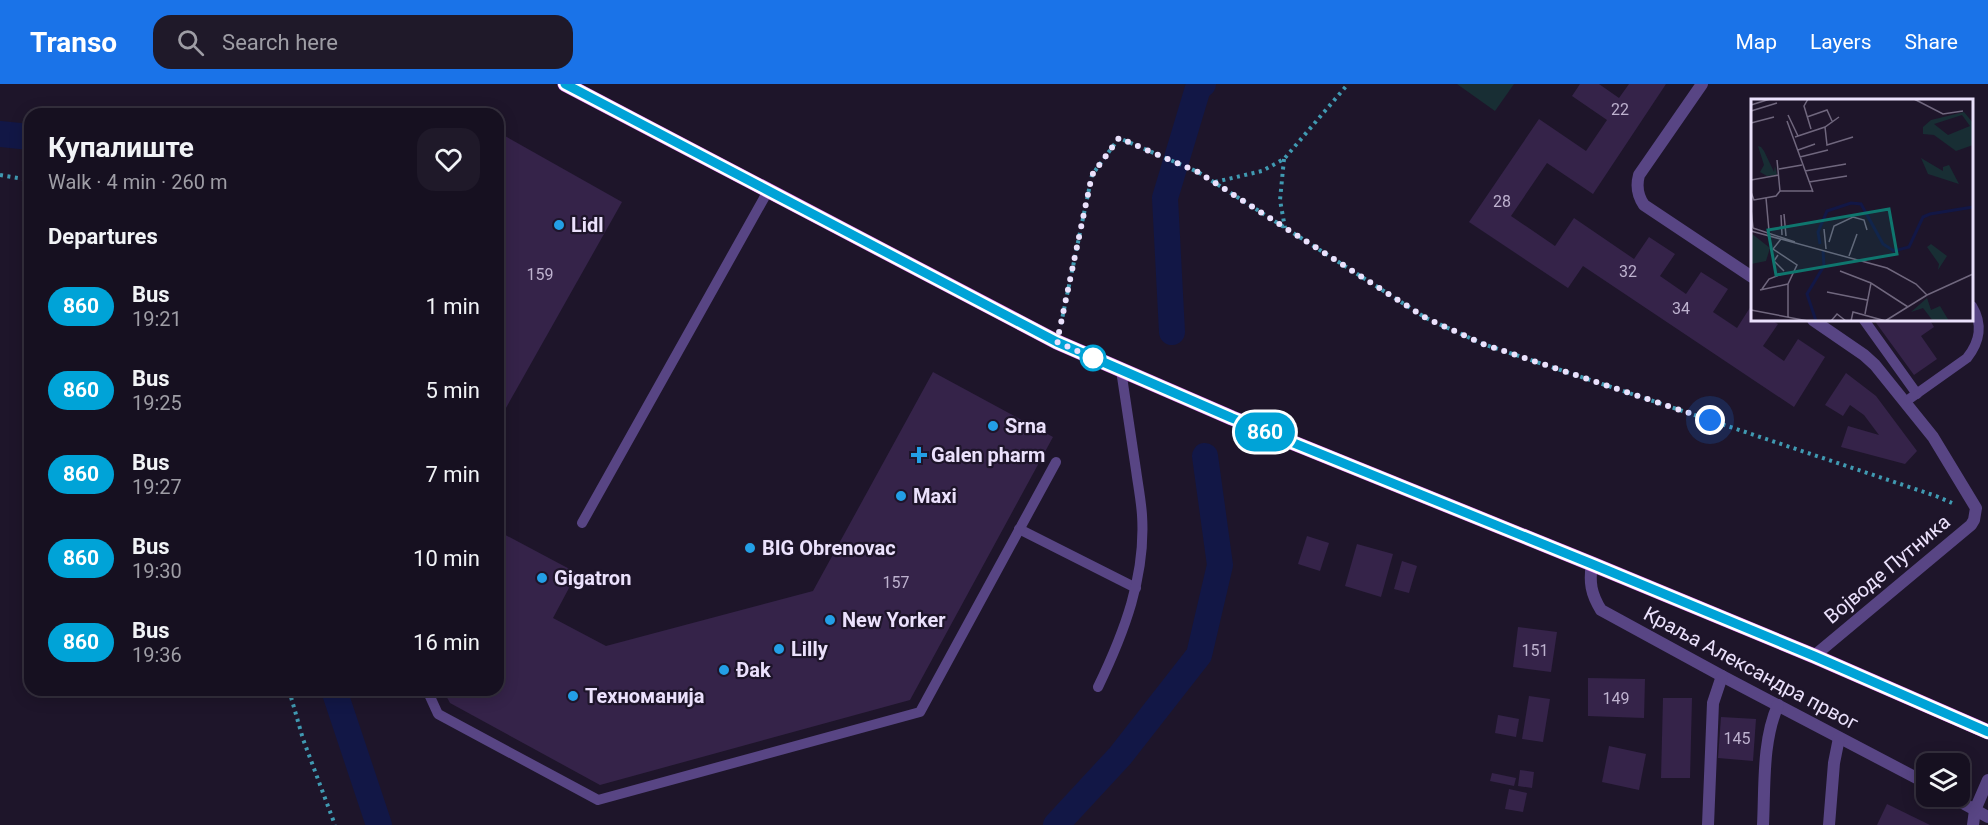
<!DOCTYPE html>
<html lang="en">
<head>
<meta charset="utf-8">
<style>
  :root { --surface:#161020; --page:#1f1929; --text:#f1f3f6; --muted:#9e9da5; --line:#35303e; --accent:#1a73e8 }
  body { margin:0; font-family:Roboto,sans-serif; background:var(--page); color:var(--text); height:100vh; display:flex; flex-direction:column; font-size:22px; white-space:nowrap }
  * { box-sizing:border-box; margin:0 }
  p { font-size:20px; color:var(--muted) }
  .icon { flex:none; width:33px; height:33px; fill:none; stroke:currentColor; stroke-width:2; stroke-linecap:round; stroke-linejoin:round }
  .map { position:relative; flex:1; overflow:hidden }
  .side { position:absolute; left:24px; top:24px; width:480px; height:588px; display:flex; flex-direction:column; background:var(--surface); border-radius:18px; box-shadow:0 3px 15px #0003,0 0 0 2px var(--line) }
  .side>* { flex:none }
  .badge { padding:0 12px; border-radius:20px; font-size:21px; line-height:39px }
  .fabs { position:absolute; left:1916px; top:669px; display:grid; gap:12px }
  .fabs a { display:grid; place-items:center; width:54px; height:54px; border-radius:12px; background:var(--surface); box-shadow:0 3px 15px #0003,0 0 0 2px var(--line); font-size:30px }
  .you { position:absolute; width:30px; height:30px; margin:-15px; border:4px solid #fff; border-radius:50%; background:#1a73e8; box-shadow:0 0 0 9px #1a73e833 }
  .map>.badge { position:absolute; translate:-50% -50%; box-shadow:0 0 0 3px #fff }
  h2 { padding:0 24px; font-size:22px; line-height:54px }
  .round { display:grid; place-items:center; flex:none; width:63px; height:63px; border-radius:18px; background:var(--page) }
  .summary { display:flex; align-items:center; justify-content:space-between; height:102px; padding:0 24px }
  h1 { font-size:28px; font-weight:700; line-height:45px }
  ul { padding:0; list-style:none }
  li { display:flex; align-items:center; gap:18px; height:84px; padding:0 24px }
  li div { flex:1 }
  li b { display:block; font-size:22px }
  li em { font-style:normal }
  li .badge { min-width:66px; font-weight:700; text-align:center }
  header { display:flex; align-items:center; gap:36px; box-sizing:border-box; height:84px; padding:0 30px; background:var(--accent); color:#fff }
  header strong { font-size:28px }
  nav { display:flex; gap:33px; margin-inline-start:auto; font-size:21px }
  .search { width:420px; height:54px; background:var(--page); display:flex; align-items:center; gap:15px; box-sizing:border-box; padding:0 21px; border-radius:18px; color:var(--muted); font-size:22px }
  .map>svg:first-child { display:block }
</style>
</head>
<body>
<header>
<strong>Transo</strong>
<div class="search"><svg class="icon" aria-label="search" viewBox="0 0 24 24"><circle cx="10" cy="10" r="6"/><path d="M15 15l6 6"/></svg>Search here</div>
<nav><a>Map</a><a>Layers</a><a>Share</a></nav>
</header>
<div class="map">
<svg width="1988" height="741" viewBox="0 0 1988 741">
  <rect width="100%" height="100%" fill="#1e152a"/>
  <polygon fill="#182e34" points="1457,0 1514,0 1495,27"/>
  <g fill="none" stroke-linecap="round" stroke-linejoin="round">
    <g stroke="#121746" stroke-width="26">
      <polyline points="0,50 30,53"/>
      <polyline points="1172,248 1165,114 1198,4 1203,0"/>
      <polyline points="334,606 379,741"/>
      <polyline points="1056,741 1120,672 1199,571 1220,481 1205,372"/>
    </g>
  </g>
  <g fill="#352349">
    <polygon points="1580,0 1599,0 1619,14 1629,0 1666,0 1593,110 1547,79 1511,132 1555,162 1574,134 1634,175 1649,153 1675,170 1660,192 1686,210 1701,188 1728,205 1713,228 1737,244 1751,222 1752,236 1771,236 1778,240 1763,262 1784,277 1798,255 1825,273 1794,323 1583,182 1568,204 1469,138 1539,35 1586,67 1607,36 1572,12"/>
    <polygon points="505,52 622,118 498,338 498,64"/>
    <polygon points="1874,236 1935,236 1931,238 1934,243 1921,252 1937,275 1914,291"/>
    <polygon points="933,288 1053,353 910,616 600,701 450,619 443,606 498,606 498,447 577,489 553,534 606,562 813,507"/>
    <polygon points="1846,289 1876,312 1917,367 1905,380 1841,363 1848,342 1879,351 1864,331 1850,321 1843,332 1825,321"/>
    <polygon points="1307,452 1329,459 1320,487 1298,480"/>
    <polygon points="1357,460 1393,470 1381,513 1345,502"/>
    <polygon points="1402,477 1417,482 1409,509 1394,505"/>
    <polygon points="1518,543 1557,548 1551,588 1513,583"/>
    <polygon points="1588,594 1645,595 1644,634 1588,632"/>
    <polygon points="1529,612 1550,615 1543,658 1522,655"/>
    <polygon points="1663,614 1692,614 1690,694 1661,694"/>
    <polygon points="1498,631 1519,635 1516,653 1495,649"/>
    <polygon points="1721,633 1756,635 1753,677 1718,674"/>
    <polygon points="1609,662 1646,670 1639,706 1602,698"/>
    <polygon points="1520,686 1534,688 1532,704 1518,702"/>
    <polygon points="1492,689 1516,694 1514,702 1490,697"/>
    <polygon points="1509,705 1527,709 1523,728 1505,725"/>
    <polygon points="1887,720 1930,741 1877,741"/>
  </g>
  <g fill="none" stroke-linecap="round" stroke-linejoin="round">
    <g stroke="#409ab2" stroke-width="4" stroke-dasharray="3 4.5" stroke-linecap="butt">
      <polyline points="1284,75 1280,116 1285,144"/>
      <polyline points="0,91 30,96"/>
      <polyline points="1215,98 1262,87 1284,75 1348,0"/>
      <polyline points="1061,240 1092,91 1119,54 1198,88 1426,234 1483,260 1936,412 1952,419"/>
      <polyline points="289,606 303,655 335,741"/>
    </g>
    <g stroke="#584584" stroke-width="10">
      <polyline points="1864,236 1917,310"/>
      <path d="M1905,318L1967,274C1980,258 1983,240 1972,222"/>
      <polyline points="582,439 768,107"/>
      <polyline points="1019,445 1136,504"/>
      <path d="M1098,603C1124,549 1146,492 1142,431C1141,416 1138,401 1136,386C1131,353 1126,319 1121,286"/>
      <polyline points="427,606 438,630 598,716 920,628 1056,378"/>
    </g>
    <g stroke="#584584" stroke-width="12">
      <path d="M1702,0L1639,91C1636,102 1637,111 1644,121L1752,193"/>
      <polyline points="1813,236 1864,271 1875,281 1933,353 1976,424 1974,436 1971,441 1814,572"/>
      <path d="M1592,480C1589,498 1591,510 1601,526L1722,592L1926,699"/>
      <polyline points="1950,712 1988,733"/>
      <polyline points="1708,741 1713,619 1722,592"/>
      <path d="M1763,741C1765,701 1762,658 1778,621"/>
      <polyline points="1829,741 1834,679 1839,654"/>
      <polyline points="1973,741 1975,726 1988,696"/>
    </g>
    <polyline stroke="#e275ef" stroke-width="15" points="565,0 1057,258 1232,334 1592,480 1814,572 1988,648"/>
  </g>
  <g fill="none" stroke-linecap="round" stroke-linejoin="round">
    <g stroke="#fff" stroke-width="14">
      <polyline id="line" points="565,0 1057,258 1232,334 1592,480 1814,572 1988,648"/>
    </g>
    <use href="#line" stroke="#00a3d7" stroke-width="9"/>
    <polyline stroke="#ebe1fc" stroke-width="6" stroke-dasharray="0 10.8" points="1093,274 1100,277 1057,258 1092,91 1119,54 1198,88 1426,234 1483,260 1710,336"/>
  </g>
  <g fill="#239fe6" stroke="#1e152a" stroke-width="2">
    <circle cx="559" cy="141" r="6"/>
    <circle cx="993" cy="342" r="6"/>
    <path d="M916 362h6v6h6v6h-6v6h-6v-6h-6v-6h6z"/>
    <circle cx="901" cy="412" r="6"/>
    <circle cx="750" cy="464" r="6"/>
    <circle cx="542" cy="494" r="6"/>
    <circle cx="830" cy="536" r="6"/>
    <circle cx="779" cy="565" r="6"/>
    <circle cx="724" cy="586" r="6"/>
    <circle cx="573" cy="612" r="6"/>
  </g>
  <circle fill="#fff" stroke="#00a3d7" stroke-width="3" cx="1093" cy="274" r="12"/>
  <g text-anchor="middle" stroke-width="4.5" stroke-linejoin="round" paint-order="stroke">
    <g font-size="16" fill="#beb2cf">
      <text x="1620" y="31">22</text>
      <text x="1502" y="123">28</text>
      <text x="1628" y="193">32</text>
      <text x="540" y="196">159</text>
      <text x="1681" y="230">34</text>
      <text x="896" y="504">157</text>
      <text x="1535" y="572">151</text>
      <text x="1616" y="620">149</text>
      <text x="1737" y="660">145</text>
    </g>
    <g font-size="20" font-weight="bold" fill="#ebe1fc" stroke="#1e152a" text-anchor="start">
      <text x="571" y="148">Lidl</text>
      <text x="1005" y="349">Srna</text>
      <text x="931" y="378">Galen pharm</text>
      <text x="913" y="419">Maxi</text>
      <text x="762" y="471">BIG Obrenovac</text>
      <text x="554" y="501">Gigatron</text>
      <text x="842" y="543">New Yorker</text>
      <text x="791" y="572">Lilly</text>
      <text x="736" y="593">Đak</text>
      <text x="585" y="619">Техноманија</text>
    </g>
    <g font-size="20" fill="#ebe1fc" stroke="#1e152a">
      <text transform="translate(1887 485) rotate(-40)" y="7">Војводе Путника</text>
      <text transform="translate(1751 584) rotate(28)" y="7">Краља Александра првог</text>
    </g>
  </g>
  <g transform="translate(1751 15)">
    <rect width="222" height="222" fill="#1e152a"/>
    <path d="M213,13L222,24V46L205,52L183,36L172,35V28L180,21ZM211,16L219,27L197,36L183,25ZM7,47L10,48L13,52L23,73L24,67L26,76L16,77L9,73L13,66ZM170,59L192,72V68L198,66L208,85L177,75ZM0,134L19,149L15,162L0,165ZM180,145L196,157L187,171L188,165L176,148ZM176,199L180,211L189,207L198,222H182L172,209L160,213Z" fill="#182e34" fill-rule="evenodd"/>
    <path fill="none" stroke="#121746" stroke-width="3" d="M69,145L67,133L76,112L100,104L110,105L132,145L143,152L158,148L172,118L179,115L222,108M65,222L56,195L73,167L72,152"/>
    <path fill="none" stroke="#70677e" stroke-width="1.5" d="M57,0L53,7L60,30M163,0L192,15L212,12M0,6L19,0M0,12L26,4M37,16L47,37M56,18L76,11L81,22M36,22L62,93M0,24L23,18M74,28L76,46L102,38M44,38L74,28L88,18M47,51L64,45M49,58L77,51M26,61L29,92M28,70L51,66M54,72L95,65M0,81L28,76M58,83L96,77M29,92H62M0,93L3,101L25,97L29,92M15,99L18,132M0,110L2,129M33,115L35,137M30,116L31,136M2,129L44,143M73,130L75,150M0,132L136,169L165,185L176,196L134,222M30,140L22,150L46,166L37,185V218M78,143L83,127L102,118L113,121L116,131M27,156L23,162L33,172M98,157L106,135M89,172L120,184M11,190L18,180L31,175M9,191L37,185M76,193L116,201M176,196L222,175M0,211L57,222M114,215L120,184L157,208M80,222L86,215L95,222M100,222L102,213L135,222"/>
    <path fill="#0f766e" fill-opacity="0.15" stroke="#0f766e" stroke-width="3" d="M138,110L146,155L25,176L17,131Z"/>
    <rect width="222" height="222" fill="none" stroke="#ebe1fc" stroke-width="3"/>
  </g>
</svg>
<div class="fabs">
<a><svg class="icon" aria-label="layers" viewBox="0 0 24 24"><path d="M12 4l9 5-9 5-9-5zM3 14l9 5 9-5"/></svg></a>
</div>
<div class="you" style="left:1710px;top:336px"></div>
<b class="badge" style="left:1265px;top:348px;background:#00a3d7;color:#fff">860</b>
<section class="side">
<div class="summary"><div><h1>Купалиште</h1><p>Walk · 4 min · 260 m</p></div><a class="round"><svg class="icon" aria-label="heart" viewBox="0 0 24 24"><path d="M12 20l-8-8c-3-5 5-10 8-4 3-6 11-1 8 4z"/></svg></a></div>
<h2>Departures</h2>
<ul>
<li><span class="badge" style="background:#00a3d7;color:#fff">860</span><div><b>Bus</b><p>19:21</p></div><em>1 min</em></li>
<li><span class="badge" style="background:#00a3d7;color:#fff">860</span><div><b>Bus</b><p>19:25</p></div><em>5 min</em></li>
<li><span class="badge" style="background:#00a3d7;color:#fff">860</span><div><b>Bus</b><p>19:27</p></div><em>7 min</em></li>
<li><span class="badge" style="background:#00a3d7;color:#fff">860</span><div><b>Bus</b><p>19:30</p></div><em>10 min</em></li>
<li><span class="badge" style="background:#00a3d7;color:#fff">860</span><div><b>Bus</b><p>19:36</p></div><em>16 min</em></li>
</ul>
</section>
</div>
</body>
</html>
